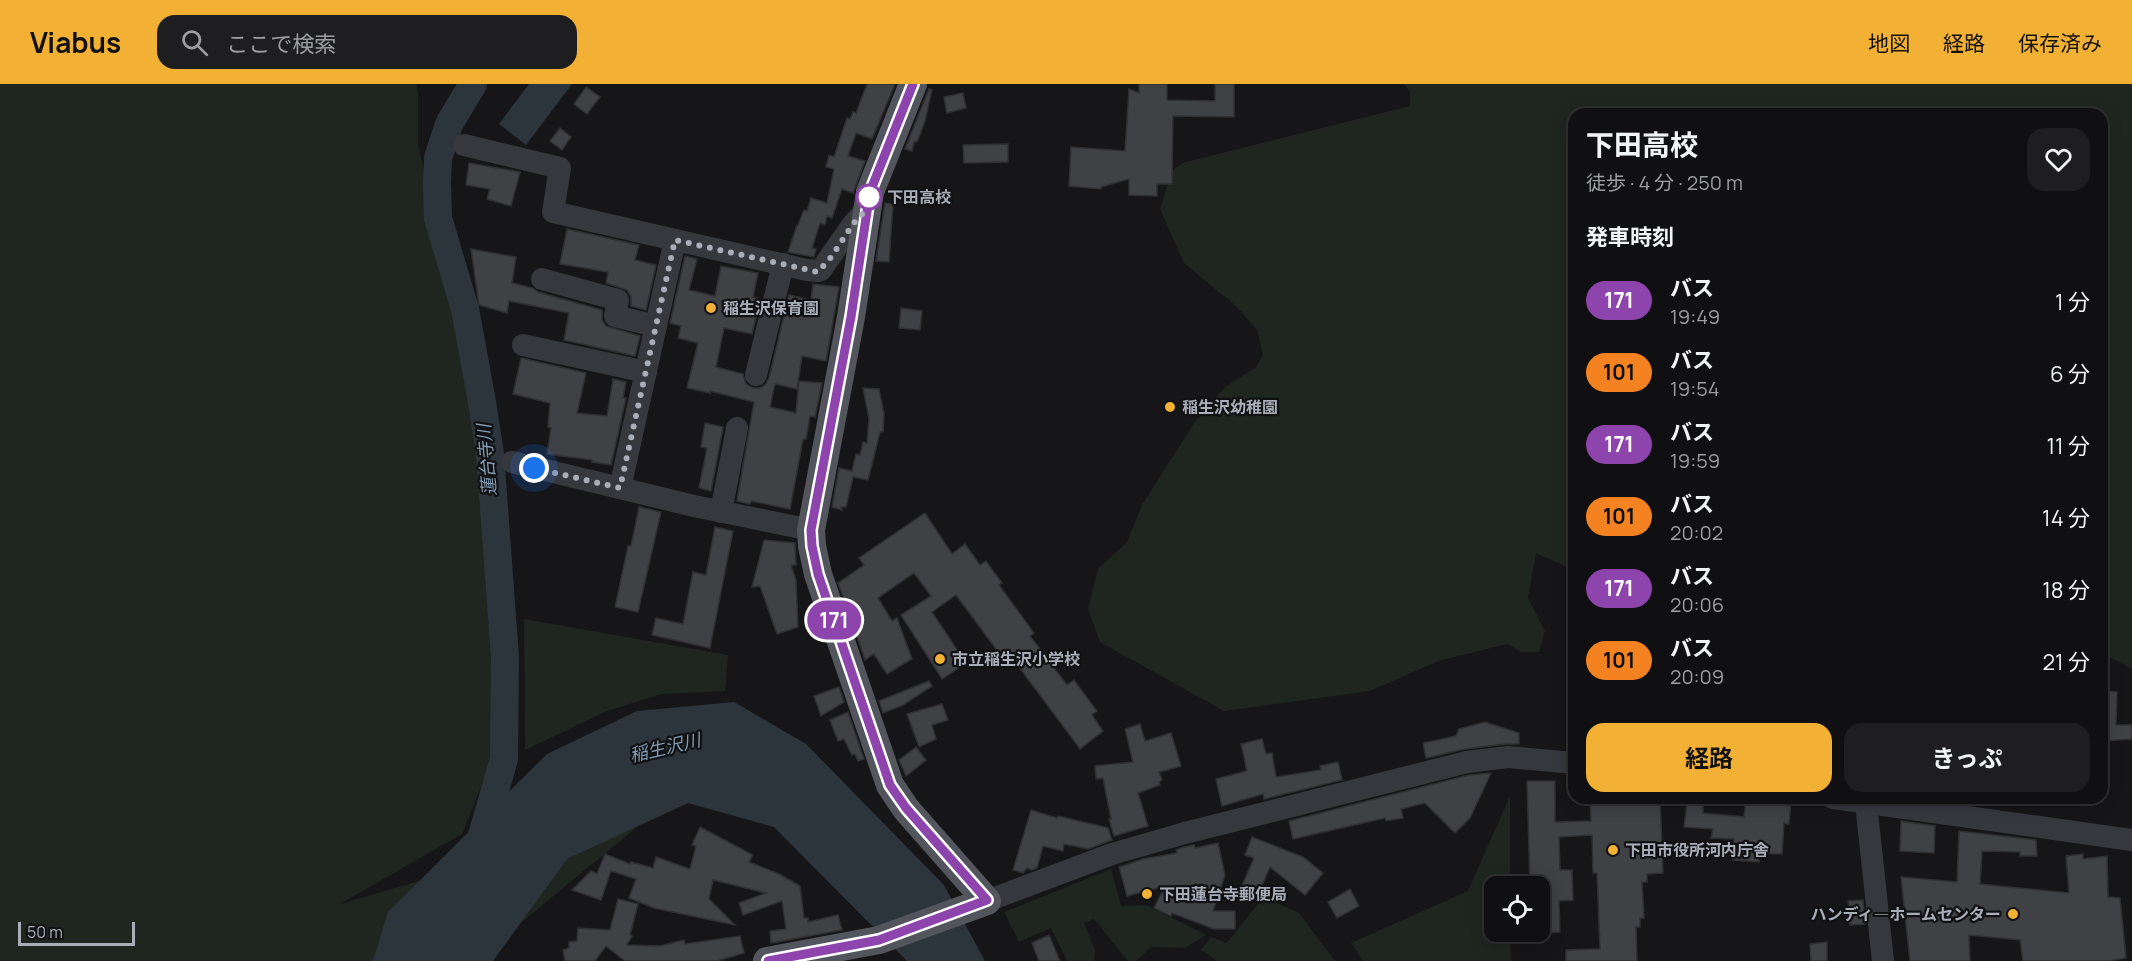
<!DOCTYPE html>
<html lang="ja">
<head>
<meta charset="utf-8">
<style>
  :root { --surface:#101012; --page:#1e1e20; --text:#f1f3f6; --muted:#9c9d9f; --line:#303032; --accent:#f2b134 }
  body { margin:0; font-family:Manrope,"Noto Sans JP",sans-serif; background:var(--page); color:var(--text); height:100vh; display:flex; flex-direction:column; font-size:22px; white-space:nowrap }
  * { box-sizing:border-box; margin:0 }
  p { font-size:20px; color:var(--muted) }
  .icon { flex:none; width:33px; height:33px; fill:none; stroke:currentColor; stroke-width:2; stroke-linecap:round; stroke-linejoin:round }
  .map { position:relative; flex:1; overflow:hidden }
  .side { position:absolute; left:1568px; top:24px; width:540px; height:696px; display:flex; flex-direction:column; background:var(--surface); border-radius:18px; box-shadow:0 3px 15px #0003,0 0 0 2px var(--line) }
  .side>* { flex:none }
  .badge { padding:0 12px; border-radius:20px; font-size:21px; line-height:39px }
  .fabs { position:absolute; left:1484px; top:792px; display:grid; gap:12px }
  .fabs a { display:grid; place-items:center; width:66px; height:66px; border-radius:12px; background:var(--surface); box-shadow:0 3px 15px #0003,0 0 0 2px var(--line); font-size:30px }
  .scale { position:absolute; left:18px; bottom:15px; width:117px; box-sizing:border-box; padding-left:6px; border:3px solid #a8adb8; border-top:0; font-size:16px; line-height:21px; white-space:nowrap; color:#a8adb8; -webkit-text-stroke:4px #111113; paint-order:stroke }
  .you { position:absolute; width:30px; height:30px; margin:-15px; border:4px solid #fff; border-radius:50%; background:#1a73e8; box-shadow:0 0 0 9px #1a73e833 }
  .map>.badge { position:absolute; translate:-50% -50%; box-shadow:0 0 0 3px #fff }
  h2 { padding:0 18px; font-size:22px; line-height:54px }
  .round { display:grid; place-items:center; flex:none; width:63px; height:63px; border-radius:18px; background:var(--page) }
  .overview { display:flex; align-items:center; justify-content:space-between; height:102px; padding:0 18px }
  h1 { font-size:28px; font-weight:700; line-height:45px }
  .primary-button { display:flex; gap:12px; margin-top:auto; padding:12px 18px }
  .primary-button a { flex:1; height:69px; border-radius:18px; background:var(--accent); color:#111; font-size:24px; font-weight:700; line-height:69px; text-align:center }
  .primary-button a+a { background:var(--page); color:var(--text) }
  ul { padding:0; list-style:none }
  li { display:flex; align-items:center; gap:18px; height:72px; padding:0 18px }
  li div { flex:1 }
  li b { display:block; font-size:22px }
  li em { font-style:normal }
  li .badge { min-width:66px; font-weight:700; text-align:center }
  header { display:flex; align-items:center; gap:36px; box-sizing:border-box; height:84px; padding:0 30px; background:var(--accent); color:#111 }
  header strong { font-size:28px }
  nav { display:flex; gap:33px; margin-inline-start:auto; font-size:21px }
  .search { width:420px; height:54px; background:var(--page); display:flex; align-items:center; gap:15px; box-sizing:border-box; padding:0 21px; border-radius:18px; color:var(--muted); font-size:22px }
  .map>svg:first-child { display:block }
</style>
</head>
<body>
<header>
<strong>Viabus</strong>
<div class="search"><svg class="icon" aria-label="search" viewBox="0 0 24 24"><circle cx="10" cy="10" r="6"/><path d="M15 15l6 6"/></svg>ここで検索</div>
<nav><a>地図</a><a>経路</a><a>保存済み</a></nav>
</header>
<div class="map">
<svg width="2132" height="877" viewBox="0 0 2132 877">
  <rect width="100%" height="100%" fill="#161618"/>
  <g fill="#1e261f">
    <polygon points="0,0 416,0 418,8 418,61 468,271 482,360 494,515 500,621 494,671 462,750 340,820 654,729 500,856 493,877 0,877"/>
    <polygon points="1404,0 2132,0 2132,585 2102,569 2102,30 1574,30 1573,486 1536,469 1528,514 1545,547 1539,568 1521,568 1507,560 1438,577 1370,607 1224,627 1100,558 1088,525 1098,485 1127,458 1142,421 1194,339 1225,303 1256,283 1263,271 1257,246 1237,223 1184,179 1160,125 1172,87 1182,79 1410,22 1410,8"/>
    <polygon points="524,535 728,571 725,607 662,610 607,627 525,666"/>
    <polygon points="1510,712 1510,802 1494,802 1494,848 1510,848 1511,877 1363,877 1351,859 1468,807"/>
    <polygon points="1111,785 1121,822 1146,821 1206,851 1185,864 1151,863 1136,877 1128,877 1094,835 1084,839 1095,866 1094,877 1067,877 1051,844 1019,858 1004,828"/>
    <polygon points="1263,813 1299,829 1335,877 1217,877 1201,866 1211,853 1227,859"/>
  </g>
  <g fill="#2c353c">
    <polygon points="529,0 572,0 526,61 499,40"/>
    <polygon points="734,618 806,660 944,801 985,877 907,877 774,743 688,719 567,775 493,877 373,877 388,828 547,670 637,627"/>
  </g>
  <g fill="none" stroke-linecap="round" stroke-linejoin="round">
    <polyline stroke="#2c353c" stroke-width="28" points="473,0 449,40 438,74 437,99 438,134 465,225 482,318 490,370 505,573 504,675 479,762"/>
  </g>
  <g fill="#404145" stroke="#303034" stroke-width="1.5">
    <polygon points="867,0 895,0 872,55 856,49 848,72 865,77 853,109 842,105 832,134 827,132 825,141 820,139 812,164 816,165 814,173 788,168 797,141 798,141 804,126 807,127 811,114 827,119 834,85 826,83 829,71 834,73 847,34 850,35 853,28 856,29"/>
    <polygon points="1139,0 1167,0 1167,16 1215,17 1215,0 1234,0 1234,33 1173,32 1172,100 1157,100 1157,112 1129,111 1129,95 1101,103 1101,105 1069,102 1071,63 1125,67 1129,5 1139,9"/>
    <polygon points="586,3 600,13 587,30 574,20"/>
    <polygon points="929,5 932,6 925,37 917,58 914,58 912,67 905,65"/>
    <polygon points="963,9 966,24 947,29 944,13"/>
    <polygon points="560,44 571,53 562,66 550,57"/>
    <polygon points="1008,60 1008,78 964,79 963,61"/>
    <polygon points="469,79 520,88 511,122 487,115 490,105 466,101"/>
    <polygon points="885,119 893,120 889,178 876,177"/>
    <polygon points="567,145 639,161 635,176 656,181 646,226 631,222 631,212 627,206 606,199 608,188 560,180"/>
    <polygon points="471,165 516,173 512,199 532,204 538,208 602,226 602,236 606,242 640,252 635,272 564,256 569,229 509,217 507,229 479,221"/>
    <polygon points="685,172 697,175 689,206 715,212 721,182 758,189 753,213 758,214 757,223 758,224 752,250 724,244 716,283 743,290 746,300 753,304 760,304 765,301 769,294 789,211 811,216 813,200 839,203 826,277 802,272 797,305 775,300 770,323 796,329 799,297 822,299 815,333 810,332 806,355 803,355 790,425 751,417 750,420 737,417 754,318 710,307 710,309 687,304 698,259 678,254 681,242 670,239"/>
    <polygon points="901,224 922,227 920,246 899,244"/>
    <polygon points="521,274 586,289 577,329 607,332 613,295 626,298 623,314 626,314 611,381 592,378 592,376 547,370 551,344 548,343 550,319 513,310"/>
    <polygon points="863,304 879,305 884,330 883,348 880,348 868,396 853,393 846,423 841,423 842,426 832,423 839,384 852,387 856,370 860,371 863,358 867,359 869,335"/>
    <polygon points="705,339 723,343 711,407 699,404 707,364 701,363"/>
    <polygon points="639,423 661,428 638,528 615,523 628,462 631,462"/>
    <polygon points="925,429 952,470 965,460 980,481 986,477 1002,499 999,501 1034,549 1030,552 1067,601 1074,596 1097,627 1092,631 1103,647 1080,665 1010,571 1006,574 1001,568 999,569 956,511 932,528 966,579 942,595 901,531 931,512 914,489 878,514 892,537 897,534 912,575 887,590 874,570 865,576 852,537 855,535 847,523 838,499 864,481 859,474"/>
    <polygon points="715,443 733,447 710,564 652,551 656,534 683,540 693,488 706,491"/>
    <polygon points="764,456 795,459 796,481 791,481 796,496 798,543 777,550 760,502 752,503"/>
    <polygon points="929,597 932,602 903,621 883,629 879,617"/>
    <polygon points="839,603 844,618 821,632 814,612"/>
    <polygon points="2102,607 2117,608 2116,641 2132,641 2132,655 2102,657"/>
    <polygon points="942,620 948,636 932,641 936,655 919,663 907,630"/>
    <polygon points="848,628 864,675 858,677 855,670 852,671 844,655 838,657 830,636"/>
    <polygon points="1485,638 1519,649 1519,660 1506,660 1465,665 1426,674 1423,659 1456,652 1459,645"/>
    <polygon points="1140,640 1145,657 1171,649 1181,682 1159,688 1162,696 1159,698 1160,701 1138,709 1148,742 1114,752 1109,735 1111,735 1103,694 1096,695 1095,682 1133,678 1125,645"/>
    <polygon points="1262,655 1266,670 1272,669 1276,693 1321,686 1320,682 1338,678 1342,696 1264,715 1263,710 1222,722 1216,695 1247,687 1241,660"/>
    <polygon points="916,663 926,676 906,692 899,676"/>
    <polygon points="1491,689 1470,734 1455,749 1425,719 1401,725 1403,734 1386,737 1385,734 1293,755 1289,737 1469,691"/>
    <polygon points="1527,697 1555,697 1555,738 1591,737 1590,714 1660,714 1663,789 1647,790 1647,798 1642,798 1644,834 1640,834 1640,843 1636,843 1637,877 1566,877 1566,866 1600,865 1597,789 1593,789 1592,751 1559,753 1560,786 1572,786 1573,816 1559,817 1560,848 1539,849 1539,802 1530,802"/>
    <polygon points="1746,714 1775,717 1776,714 1791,716 1789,740 1784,739 1782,770 1759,769 1759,778 1733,776 1734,755 1711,754 1713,745 1684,743 1687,719 1703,721 1703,729 1744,733"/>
    <polygon points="1031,726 1057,734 1058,732 1108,744 1112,756 1088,765 1064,760 1063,767 1043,762 1037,784 1032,786 1027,784 1023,789 1013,786"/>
    <polygon points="1901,737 1935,742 1934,769 1900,767"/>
    <polygon points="700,743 753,771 749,778 779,790 800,802 804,834 808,834 808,838 838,831 842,846 771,859 770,847 786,845 782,817 743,831 739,819 766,809 713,796 709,815 735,841 654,824 629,814 636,795 611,787 601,816 572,806 591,787 597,790 605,770 630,780 631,778 653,784 656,773 690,785 696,762 692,761"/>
    <polygon points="1959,747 2036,756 2037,772 2020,772 2020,768 1982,767 1980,800 2069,809 2066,772 2083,770 2083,775 2107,772 2108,813 2120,814 2126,874 2108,877 2023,877 2020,856 1969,851 1970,877 1910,877 1901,793 1957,798"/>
    <polygon points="1252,753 1303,773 1323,789 1305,811 1270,783 1258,811 1241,804 1254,774 1245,771"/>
    <polygon points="1218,759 1225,791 1213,827 1235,827 1235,845 1214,845 1172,829 1171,832 1154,824 1165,802 1127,812 1119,783 1143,775 1177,769 1176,766 1184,763 1194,761 1195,764"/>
    <polygon points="1350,805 1359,822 1337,834 1328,818"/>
    <polygon points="618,815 638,820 630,851 632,852 627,861 660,862 684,856 685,860 740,852 744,869 717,877 625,877 606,862 595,877 565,877 563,866 569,864 569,858 577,857 578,844 610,846"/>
    <polygon points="1863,816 1865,840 1850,841 1848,817"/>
    <polygon points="1049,851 1060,877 1039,877 1032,859"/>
    <polygon points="1827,858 1827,877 1811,877 1810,860"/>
  </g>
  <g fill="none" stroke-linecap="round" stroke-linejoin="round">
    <g stroke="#37383d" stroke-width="22">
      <polyline points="464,61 560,84 553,128 807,186 818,187 821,186 853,140 868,124"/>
      <polyline points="542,195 618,216 615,232 656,242"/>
      <polyline points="523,261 646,288"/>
      <polyline points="756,291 783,180"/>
      <polyline points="512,378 694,422 811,446"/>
      <polyline points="620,404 675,156"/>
      <polyline points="721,428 737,344"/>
      <polyline points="1833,714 2132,756"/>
      <polyline points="1866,719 1883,877"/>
      <polyline points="987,817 1112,770 1185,749 1467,678 1508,673 1574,679"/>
    </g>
    <polyline stroke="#53555c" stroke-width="28" points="767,877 879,856 987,817 906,725 890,701 818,490 812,462 811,446 851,233 870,108 913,0"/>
  </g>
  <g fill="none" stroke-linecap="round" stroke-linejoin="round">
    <g stroke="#fff" stroke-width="14">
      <polyline id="line" points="768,877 879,856 987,816 906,724 890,701 818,490 812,462 811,446 851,233 870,108 913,0"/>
    </g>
    <use href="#line" stroke="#8e44ad" stroke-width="9"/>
    <polyline stroke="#a8adb8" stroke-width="6" stroke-dasharray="0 10.8" points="534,384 620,404 675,156 818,188 832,172 853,140 868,124 870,108 869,113"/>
  </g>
  <circle fill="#fff" stroke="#8e44ad" stroke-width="3" cx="869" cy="113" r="12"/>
  <g fill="#f2b134" stroke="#111113" stroke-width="2">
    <circle cx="711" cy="224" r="6"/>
    <circle cx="1170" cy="323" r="6"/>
    <circle cx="940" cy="575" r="6"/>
    <circle cx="1613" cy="766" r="6"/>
    <circle cx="1147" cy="810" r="6"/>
    <circle cx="2013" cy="830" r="6"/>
  </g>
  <g text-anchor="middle" stroke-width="4.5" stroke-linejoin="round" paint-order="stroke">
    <g font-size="16" font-weight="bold" fill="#a8adb8" stroke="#111113" text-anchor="start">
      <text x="887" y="119">下田高校</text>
    </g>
    <g font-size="16" font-weight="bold" fill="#a8adb8" stroke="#111113" text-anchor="start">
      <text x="723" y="230">稲生沢保育園</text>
      <text x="1182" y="329">稲生沢幼稚園</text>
      <text x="952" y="581">市立稲生沢小学校</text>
      <text x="1625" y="772">下田市役所河内庁舎</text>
      <text x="1159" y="816">下田蓮台寺郵便局</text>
      <text x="2001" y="836" text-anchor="end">ハンディ―ホームセンター</text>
    </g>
    <g font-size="18" font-style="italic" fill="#7f9bb3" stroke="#111113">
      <text transform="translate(487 376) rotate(-95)" y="6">蓮台寺川</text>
      <text transform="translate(665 664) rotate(-13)" y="6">稲生沢川</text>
    </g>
  </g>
</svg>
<div class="fabs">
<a><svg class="icon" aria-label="locate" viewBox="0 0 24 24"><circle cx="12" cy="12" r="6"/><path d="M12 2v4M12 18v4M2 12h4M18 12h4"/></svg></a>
</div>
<div class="scale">50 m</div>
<div class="you" style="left:534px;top:384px"></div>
<b class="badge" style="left:834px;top:536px;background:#8e44ad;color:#fff">171</b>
<section class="side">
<div class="overview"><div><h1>下田高校</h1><p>徒歩 · 4 分 · 250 m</p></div><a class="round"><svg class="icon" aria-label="heart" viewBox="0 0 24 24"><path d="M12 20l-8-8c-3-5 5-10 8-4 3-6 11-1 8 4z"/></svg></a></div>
<h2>発車時刻</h2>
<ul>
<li><span class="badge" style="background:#8e44ad;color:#fff">171</span><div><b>バス</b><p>19:49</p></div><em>1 分</em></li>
<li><span class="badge" style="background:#f58220;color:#111">101</span><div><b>バス</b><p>19:54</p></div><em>6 分</em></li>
<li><span class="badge" style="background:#8e44ad;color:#fff">171</span><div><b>バス</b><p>19:59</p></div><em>11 分</em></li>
<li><span class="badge" style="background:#f58220;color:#111">101</span><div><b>バス</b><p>20:02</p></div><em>14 分</em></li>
<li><span class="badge" style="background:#8e44ad;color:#fff">171</span><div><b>バス</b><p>20:06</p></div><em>18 分</em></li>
<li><span class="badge" style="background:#f58220;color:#111">101</span><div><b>バス</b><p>20:09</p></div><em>21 分</em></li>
</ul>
<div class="primary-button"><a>経路</a><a>きっぷ</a></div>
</section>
</div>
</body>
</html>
